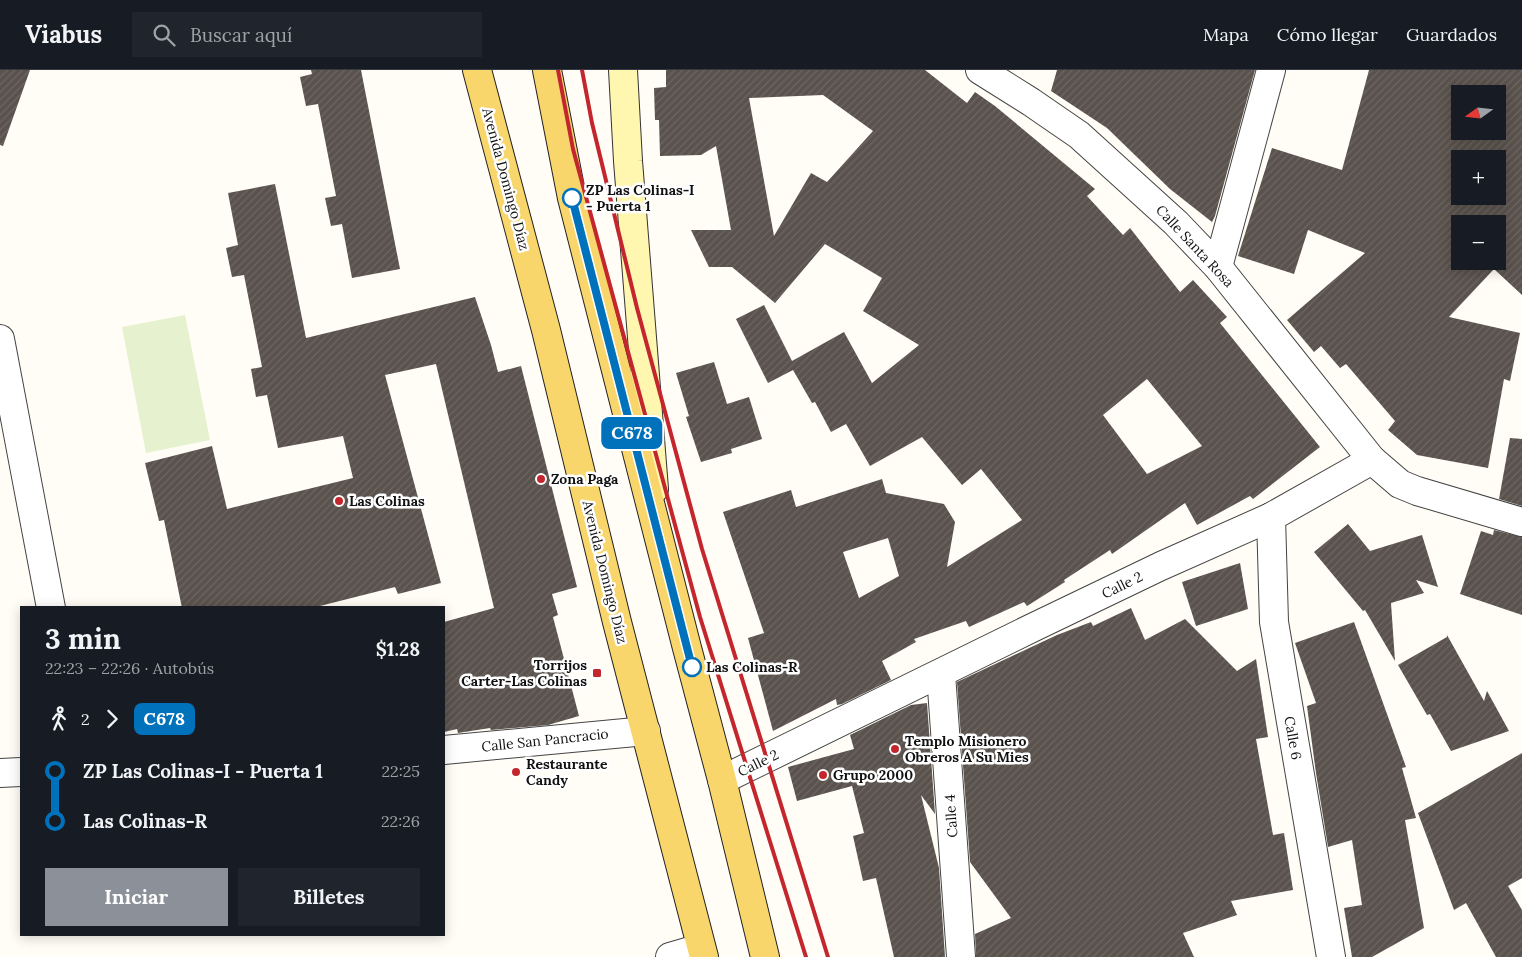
<!DOCTYPE html>
<html lang="es">
<head>
<meta charset="utf-8">
<style>
  :root { --surface:#171b24; --page:#20242c; --text:#f1f3f6; --muted:#9ea1a6; --line:#363941; --accent:#8c9099 }
  body { margin:0; font-family:Lora,serif; background:var(--page); color:var(--text); height:100vh; display:flex; flex-direction:column; font-size:19px; white-space:nowrap }
  * { box-sizing:border-box; margin:0 }
  p { font-size:16px; color:var(--muted) }
  .icon { flex:none; width:28px; height:28px; fill:none; stroke:currentColor; stroke-width:2; stroke-linecap:round; stroke-linejoin:round }
  .map { position:relative; flex:1; overflow:hidden }
  .sheet { position:absolute; left:20px; top:536px; width:425px; height:330px; display:flex; flex-direction:column; background:var(--surface); border-radius:0px; box-shadow:0 2px 12px #0003 }
  .sheet>* { flex:none }
  .badge { padding:0 10px; border-radius:8px; font-size:18px; line-height:32px }
  .needle { width:32px; rotate:255deg }
  .controls { position:absolute; left:1451px; top:15px; display:grid; gap:10px }
  .controls a { display:grid; place-items:center; width:55px; height:55px; border-radius:0px; background:var(--surface); box-shadow:0 2px 12px #0003; font-size:25px }
  .map>.badge { position:absolute; translate:-50% -50%; box-shadow:0 0 0 2px #fff }
  .legs { display:flex; align-items:center; gap:8px; height:55px; padding:0 25px; font-size:16px }
  .legs p { margin-inline-start:auto }
  .head { display:flex; align-items:center; justify-content:space-between; height:85px; padding:0 25px }
  h1 { font-size:28px; font-weight:700; line-height:38px }
  .button { display:flex; gap:10px; margin-top:auto; padding:10px 25px }
  .button a { flex:1; height:58px; border-radius:0px; background:var(--accent); color:#fff; font-size:20px; font-weight:700; line-height:58px; text-align:center }
  .button a+a { background:var(--page); color:var(--text) }
  ul { padding:0 25px; list-style:none }
  li { display:flex; align-items:center; gap:18px; height:50px; font-size:19px }
  li i { display:grid; place-items:center; width:8px; height:100%; margin:0 6px; background:currentColor }
  li i::after { content:''; width:12px; height:12px; margin:-6px; border:4px solid; border-radius:50%; background:var(--surface) }
  li p { margin-inline-start:auto }
  li:first-child i { background:linear-gradient(#0000 50%,currentColor 0) }
  li:last-child i { background:linear-gradient(currentColor 50%,#0000 0) }
  header { display:flex; align-items:center; gap:30px; box-sizing:border-box; height:70px; padding:0 25px; background:var(--surface); border-bottom:1px solid var(--line) }
  header strong { font-size:24px }
  nav { display:flex; gap:28px; margin-inline-start:auto; font-size:18px }
  .search { width:350px; height:45px; background:var(--page); display:flex; align-items:center; gap:12px; box-sizing:border-box; padding:0 18px; border-radius:0px; color:var(--muted); font-size:19px }
  .map>svg:first-child { display:block }
</style>
</head>
<body>
<header>
<strong>Viabus</strong>
<div class="search"><svg class="icon" aria-label="search" viewBox="0 0 24 24"><circle cx="10" cy="10" r="6"/><path d="M15 15l6 6"/></svg>Buscar aquí</div>
<nav><a>Mapa</a><a>Cómo llegar</a><a>Guardados</a></nav>
</header>
<div class="map">
<svg width="1522" height="887" viewBox="0 0 1522 887">
  <defs>
    <pattern id="building-hatch" width="6" height="6" patternUnits="userSpaceOnUse" patternTransform="scale(1.25)"><rect width="6" height="6" fill="#5a524d"/><path d="M-1 1l2-2M0 6l6-6M5 7l2-2" fill="none" stroke="#6d6662"/></pattern>
  </defs>
  <rect width="100%" height="100%" fill="#fffdf5"/>
  <polygon fill="#e6f2cf" points="185,245 210,370 146,383 122,257"/>
  <g fill="url(#building-hatch)" fill-rule="evenodd">
    <polygon points="0,0 30,0 3,76 0,75"/>
    <polygon points="311,0 361,0 400,199 352,208 342,154 331,156 325,128 336,126 318,34 306,36 300,7 312,4"/>
    <path d="M666,0H925L967,33L975,22L995,36L1095,119L1087,126L1123,165L1130,158L1180,222L1193,210L1227,247L1220,253L1320,377L1253,429L1250,426L1197,455L1185,433L1112,484L1110,480L1064,510L1065,512L1027,536L1024,532L969,557L966,551L914,569L916,572L882,591L891,610L842,634L837,635L836,629L773,661L748,568L764,563L723,442L791,420L796,437L882,409L886,423L944,434L955,452L947,497L1022,450L981,399L962,415L922,367L870,396L846,354L831,362L815,332L812,333L793,300L768,313L736,249L764,235L792,291L844,262L872,313L919,275L863,241L882,208L825,174L775,233L732,197H709L691,160H731L716,76L701,85L660,86L659,50H655L654,18L666,17ZM823,25L873,61L827,112L811,103L774,166L749,28ZM1147,309L1202,376L1147,404L1103,345ZM888,468L899,506L859,528L843,482Z"/>
    <polygon points="1057,0 1255,0 1215,146 1212,152 1170,119 1107,58 1051,21"/>
    <path d="M1369,0H1522V225L1494,199L1449,247L1520,263L1510,311L1504,309L1488,398L1417,385L1388,360L1395,351L1346,294L1340,298L1321,276L1314,282L1287,250L1365,183L1308,160L1294,204L1238,186L1272,78L1342,100ZM1460,24H1498V61H1460ZM1460,89H1498V126H1460ZM1460,154H1498V191H1460Z"/>
    <polygon points="275,114 306,268 475,227 491,275 498,302 521,296 577,517 552,524 558,545 553,547 579,646 548,655 491,660 490,658 458,663 457,659 444,662 444,552 494,538 436,294 385,305 441,513 398,524 395,517 312,538 182,538 164,450 159,451 145,393 212,376 227,439 353,408 343,366 278,378 267,325 256,327 251,299 262,297 244,205 232,207 226,178 238,175 228,123"/>
    <polygon points="714,292 727,334 749,327 762,369 731,379 732,383 701,392 686,347 689,346 676,303"/>
    <polygon points="1510,368 1522,369 1522,436 1499,429"/>
    <polygon points="1348,454 1370,481 1422,465 1438,517 1416,510 1424,523 1391,533 1395,591 1365,540 1363,541 1314,482"/>
    <polygon points="1494,460 1522,467 1522,545 1460,524 1481,461 1493,465"/>
    <polygon points="1240,493 1248,539 1196,556 1182,512"/>
    <polygon points="1131,538 1145,570 1185,549 1237,601 1256,589 1268,667 1256,669 1273,765 1284,763 1293,820 1231,831 1237,845 1183,863 1194,887 976,887 975,864 1011,848 970,792 957,612 1057,565 1091,552 1093,556"/>
    <polygon points="1354,552 1406,697 1402,698 1416,748 1405,750 1424,858 1372,887 1352,887 1344,838 1362,835 1352,770 1328,777 1316,703 1307,636 1316,633 1295,573"/>
    <polygon points="1447,565 1484,631 1487,621 1509,661 1451,681 1430,644 1427,645 1398,595 1447,567"/>
    <polygon points="927,633 935,744 921,725 939,798 945,887 894,887 876,808 863,811 853,766 864,763 852,716 797,731 788,697 854,679 850,665 911,635"/>
    <polygon points="1522,683 1522,808 1508,816 1522,840 1522,887 1496,887 1466,833 1454,840 1418,743"/>
  </g>
  <g fill="none" stroke-linecap="round" stroke-linejoin="round">
    <g stroke="#444" stroke-width="30">
      <g id="street">
        <polyline points="980,0 1031,32 1079,65 1176,153 1218,197 1372,390"/>
        <polyline points="1218,197 1271,0"/>
        <polyline points="0,269 51,538"/>
        <polyline points="1271,447 1274,552 1331,887"/>
        <polyline points="941,604 961,887"/>
        <polyline points="444,680 646,661"/>
        <polyline points="0,703 21,702"/>
        <polyline points="722,710 1034,557 1161,496 1271,447 1372,390 1400,414 1417,421 1522,452"/>
        <polyline points="670,887 701,878"/>
      </g>
    </g>
    <g stroke="#333" stroke-width="30">
      <polyline id="secondary" points="623,0 628,91 654,419"/>
    </g>
    <g stroke="#222" stroke-width="30">
      <g id="primary">
        <polyline points="477,0 546,260 617,552 704,887"/>
        <polyline points="547,0 572,128 687,578 722,710 765,887"/>
      </g>
    </g>
    <use href="#street" stroke="#fff" stroke-width="28"/>
    <use href="#secondary" stroke="#fff6b0" stroke-width="28"/>
    <use href="#primary" stroke="#f9d66b" stroke-width="28"/>
    <g stroke="#c4262e" stroke-width="4">
      <polyline points="558,0 573,79 700,547 806,887"/>
      <polyline points="582,0 592,53 637,238 702,479 828,887"/>
    </g>
  </g>
  <g fill="none" stroke-linecap="round" stroke-linejoin="round">
    <g stroke="#fff" stroke-width="11">
      <polyline id="line-1" points="572,128 692,597"/>
    </g>
    <use href="#line-1" stroke="#0072bc" stroke-width="8"/>
  </g>
  <g fill="#fff" stroke="#0072bc" stroke-width="2.5">
    <circle cx="572" cy="128" r="9"/>
    <circle cx="692" cy="597" r="9"/>
  </g>
  <g fill="#c4262e" stroke="#fff" stroke-width="2">
    <circle cx="541" cy="409" r="5"/>
    <circle cx="339" cy="431" r="5"/>
    <rect x="592" y="598" width="10" height="10" rx="2.5"/>
    <circle cx="895" cy="679" r="5"/>
    <circle cx="516" cy="702" r="5"/>
    <circle cx="823" cy="705" r="5"/>
  </g>
  <g text-anchor="middle" stroke-width="5" stroke-linejoin="round" paint-order="stroke">
    <g font-size="14" fill="#111" stroke="#fff">
      <text transform="translate(506 109) rotate(75)" y="5">Avenida Domingo Díaz</text>
      <text transform="translate(1195 176) rotate(47)" y="5">Calle Santa Rosa</text>
      <text transform="translate(605 502) rotate(76)" y="5">Avenida Domingo Díaz</text>
      <text transform="translate(1122 515) rotate(-26)" y="5">Calle 2</text>
      <text transform="translate(1293 668) rotate(80)" y="5">Calle 6</text>
      <text transform="translate(545 670) rotate(-6)" y="5">Calle San Pancracio</text>
      <text transform="translate(758 693) rotate(-26)" y="5">Calle 2</text>
      <text transform="translate(951 746) rotate(-94)" y="5">Calle 4</text>
    </g>
    <g font-size="14" font-weight="bold" fill="#111" stroke="#fff" text-anchor="start">
      <text x="586" y="125">ZP Las Colinas-I<tspan x="586" dy="16">- Puerta 1</tspan></text>
      <text x="706" y="602">Las Colinas-R</text>
    </g>
    <g font-size="14" font-weight="bold" fill="#111" stroke="#fff" text-anchor="start">
      <text x="551" y="414">Zona Paga</text>
      <text x="349" y="436">Las Colinas</text>
      <text x="587" y="600" text-anchor="end">Torrijos<tspan x="587" dy="16">Carter-Las Colinas</tspan></text>
      <text x="905" y="676">Templo Misionero<tspan x="905" dy="16">Obreros A Su Mies</tspan></text>
      <text x="526" y="699">Restaurante<tspan x="526" dy="16">Candy</tspan></text>
      <text x="833" y="710">Grupo 2000</text>
    </g>
  </g>
</svg>
<div class="controls">
<a><svg class="needle" viewBox="-14 -14 28 28"><path d="M0-13l5 13h-10z" fill="#e53935"/><path d="M0 13l5-13h-10z" fill="#9ea1a6"/></svg></a>
<a>+</a>
<a>−</a>
</div>
<b class="badge" style="left:632px;top:363px;background:#0072bc;color:#fff">C678</b>
<section class="sheet">
<div class="head"><div><h1>3 min</h1><p>22:23 – 22:26 · Autobús</p></div><b>$1.28</b></div>
<div class="legs"><svg class="icon" aria-label="walk" viewBox="0 0 24 24"><circle cx="13" cy="4" r="2"/><path d="M13 8l-2 6 4 7M11 14l-3 7M7 12l3-4h3l4 4"/></svg>2<svg class="icon" aria-label="forward" viewBox="0 0 24 24"><path d="M9 5l7 7-7 7"/></svg><b class="badge" style="background:#0072bc;color:#fff">C678</b></div>
<ul>
<li><i style="color:#0072bc"></i><b>ZP Las Colinas-I - Puerta 1</b><p>22:25</p></li>
<li><i style="color:#0072bc"></i><b>Las Colinas-R</b><p>22:26</p></li>
</ul>
<div class="button"><a>Iniciar</a><a>Billetes</a></div>
</section>
</div>
</body>
</html>
